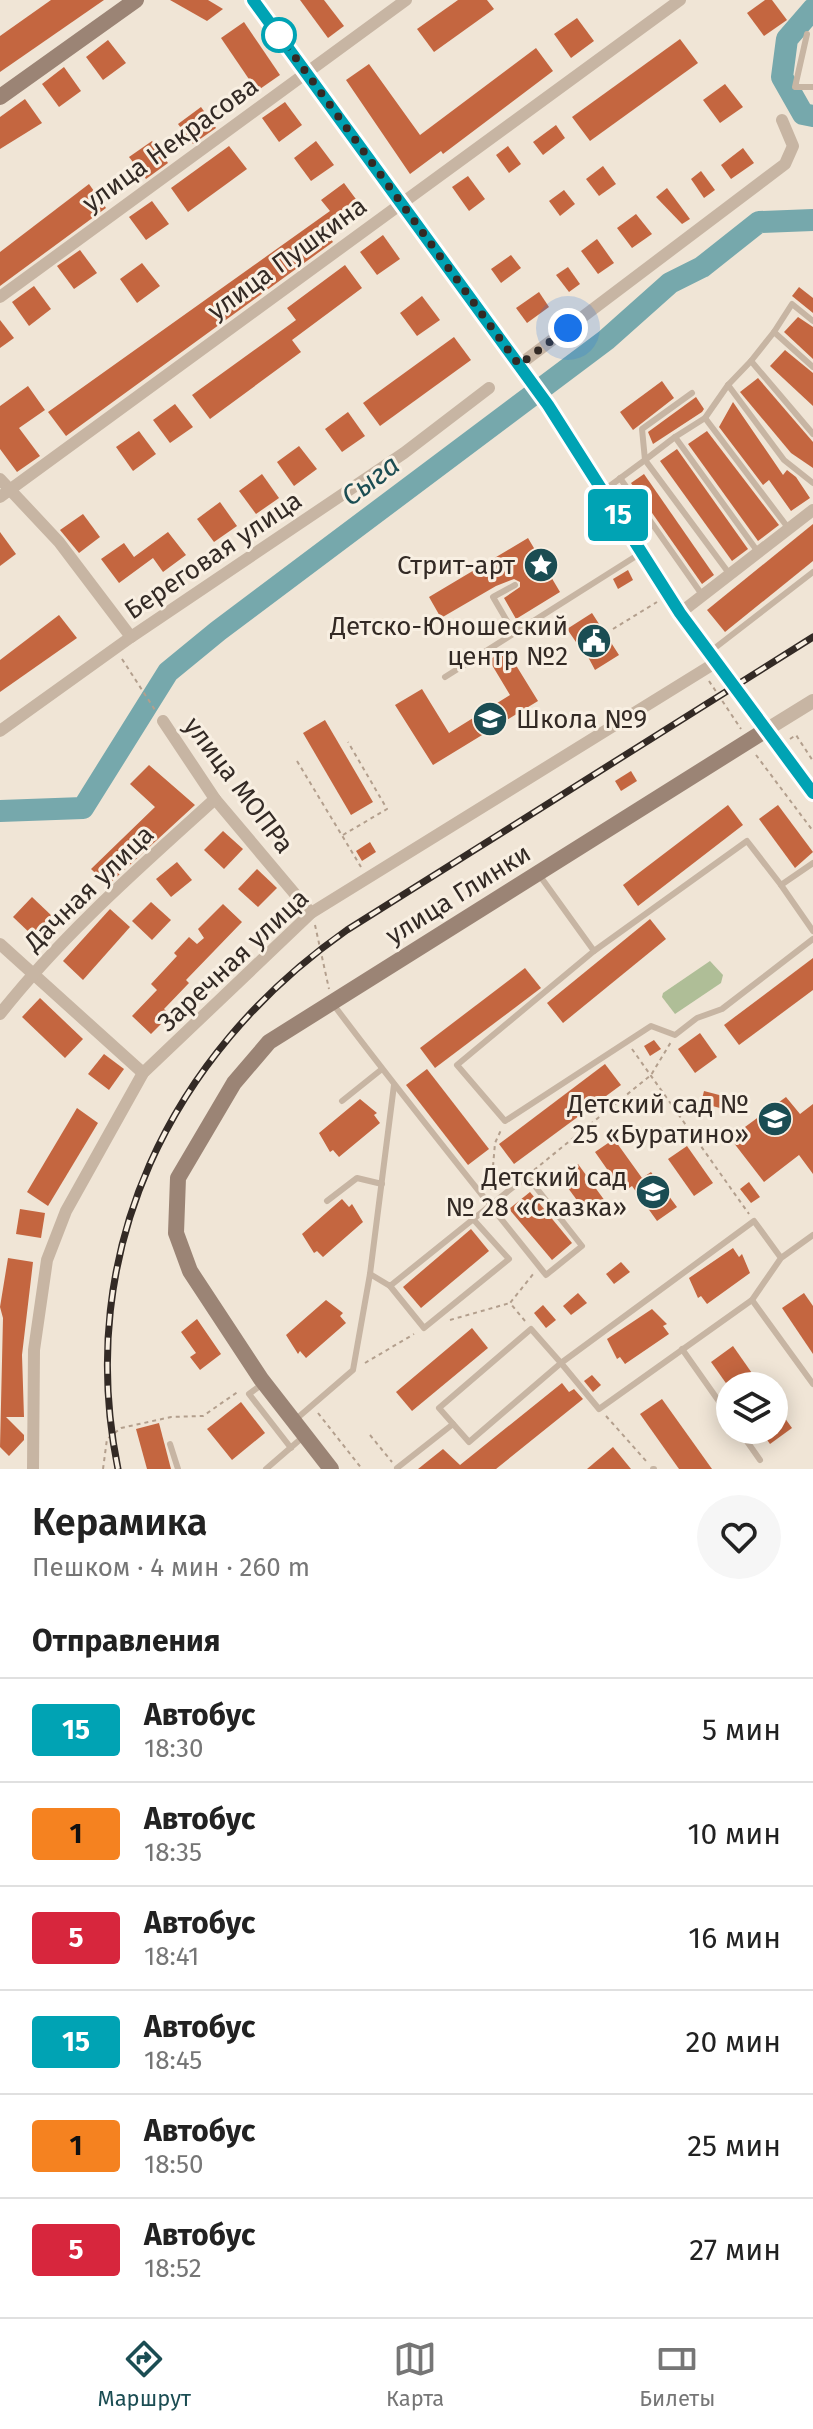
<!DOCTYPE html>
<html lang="ru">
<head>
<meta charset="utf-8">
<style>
  :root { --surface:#fff; --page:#f6f6f6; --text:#222; --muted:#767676; --line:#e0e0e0; --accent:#1b4d53 }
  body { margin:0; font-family:"Fira Sans",sans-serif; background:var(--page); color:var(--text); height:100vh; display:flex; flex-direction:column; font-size:30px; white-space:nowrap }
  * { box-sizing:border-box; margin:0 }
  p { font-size:26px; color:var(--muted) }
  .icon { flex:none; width:44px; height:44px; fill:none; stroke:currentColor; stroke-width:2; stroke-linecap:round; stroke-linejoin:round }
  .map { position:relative; height:1469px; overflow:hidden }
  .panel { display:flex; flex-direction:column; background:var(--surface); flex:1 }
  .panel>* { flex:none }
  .badge { padding:0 16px; border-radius:6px; font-size:28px; line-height:52px }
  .fabs { position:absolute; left:716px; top:1372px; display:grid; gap:16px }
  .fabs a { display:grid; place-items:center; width:72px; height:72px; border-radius:50%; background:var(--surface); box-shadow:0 4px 20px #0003; font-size:40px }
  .you { position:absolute; width:40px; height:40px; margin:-20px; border:6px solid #fff; border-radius:50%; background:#1a73e8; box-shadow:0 0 0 12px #1a73e833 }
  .map>.badge { position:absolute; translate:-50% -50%; box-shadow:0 0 0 4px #fff }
  h2 { padding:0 32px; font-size:30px; line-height:72px }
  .round { display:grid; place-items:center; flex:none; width:84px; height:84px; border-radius:42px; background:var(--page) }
  .summary { display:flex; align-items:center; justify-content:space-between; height:136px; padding:0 32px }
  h1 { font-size:38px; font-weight:600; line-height:60px }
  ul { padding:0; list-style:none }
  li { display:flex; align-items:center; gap:24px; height:104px; padding:0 32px; border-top:2px solid var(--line) }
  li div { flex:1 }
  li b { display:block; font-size:30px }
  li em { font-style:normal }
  li .badge { min-width:88px; font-weight:700; text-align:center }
  .dock { display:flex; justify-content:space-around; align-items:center; height:112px; border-top:2px solid var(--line); background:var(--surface); font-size:22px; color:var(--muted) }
  .dock a { display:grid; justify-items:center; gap:4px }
  .dock .active { color:var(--accent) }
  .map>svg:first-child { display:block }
</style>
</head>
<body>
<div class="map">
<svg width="813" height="1469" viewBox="0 0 813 1469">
  <rect width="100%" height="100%" fill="#f0e5d6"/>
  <polygon fill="#afbe97" points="710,961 723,975 721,983 675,1014 662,997 663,993"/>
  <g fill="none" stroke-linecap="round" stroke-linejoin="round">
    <g stroke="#76a8ac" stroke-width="22">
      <polyline points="813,9 787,39 782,77 803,114 813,116"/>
      <polyline points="0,811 83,808 168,672 218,631 606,340 670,283 702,267 759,222 813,220"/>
    </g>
  </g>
  <g fill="#c46640">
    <polygon points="51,0 104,0 0,72 0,36"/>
    <polygon points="170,0 208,0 223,9 207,21"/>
    <polygon points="300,0 324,0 344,26 328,38"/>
    <polygon points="458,0 487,0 494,9 434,52 417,29"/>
    <polygon points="765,0 772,0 787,20 764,36 747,13"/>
    <polygon points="577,18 594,41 571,58 554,34"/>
    <polygon points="244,22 280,75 257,91 221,38"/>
    <polygon points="680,39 698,63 590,141 572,117"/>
    <polygon points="108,40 126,63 103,80 86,57"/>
    <polygon points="536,48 553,71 443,154 441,151 410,174 346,80 369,64 420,135"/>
    <polygon points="64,67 81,91 59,107 42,84"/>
    <polygon points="725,84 743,107 720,123 703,100"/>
    <polygon points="25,99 42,123 0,149 0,117"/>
    <polygon points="285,102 302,125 279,142 262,118"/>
    <polygon points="201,107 216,128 193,144 178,124"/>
    <polygon points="556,125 565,138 543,155 533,142"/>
    <polygon points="152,141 168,163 146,179 129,157"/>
    <polygon points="316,141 334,165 311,181 294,158"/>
    <polygon points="229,146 247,169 188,212 171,188"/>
    <polygon points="508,146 521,164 509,173 496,155"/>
    <polygon points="743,148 754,163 731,179 721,165"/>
    <polygon points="603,166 616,184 599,196 586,179"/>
    <polygon points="701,171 715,190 704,198 691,179"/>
    <polygon points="468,176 485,199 469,211 452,187"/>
    <polygon points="344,183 361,206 326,232 333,242 66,436 48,412 330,211 321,200"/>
    <polygon points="89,184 106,208 0,286 0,252"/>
    <polygon points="667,188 690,219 682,224 656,197"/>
    <polygon points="564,190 575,204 560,216 549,201"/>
    <polygon points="152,201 169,224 146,240 129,217"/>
    <polygon points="636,214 652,234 632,248 617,228"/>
    <polygon points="383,235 400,259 377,275 360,252"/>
    <polygon points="597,239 614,263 598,274 581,251"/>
    <polygon points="80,250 97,273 74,289 57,266"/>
    <polygon points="511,255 521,268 501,283 491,269"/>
    <polygon points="142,263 160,286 137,303 120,279"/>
    <polygon points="345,265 362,288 292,340 301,352 210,419 192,395 296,320 287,308"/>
    <polygon points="568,267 580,284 569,292 556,275"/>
    <polygon points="34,286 51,309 29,326 12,302"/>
    <polygon points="799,287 813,298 813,313 792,296"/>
    <polygon points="539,292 549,307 527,323 516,308"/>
    <polygon points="422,296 440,320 417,336 400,313"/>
    <polygon points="798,317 813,327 813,359 784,332"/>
    <polygon points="0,320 14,338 0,348"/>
    <polygon points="454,337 471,360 380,426 363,403"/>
    <polygon points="785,350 813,373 813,406 770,366"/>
    <polygon points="758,378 813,442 813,468 791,453 740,392"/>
    <polygon points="662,381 674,398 633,430 620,412"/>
    <polygon points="28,386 45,410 19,428 40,456 17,472 0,449 0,406"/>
    <polygon points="696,397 704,409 702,412 653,444 648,432"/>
    <polygon points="733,402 783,475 787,470 796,477 810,498 791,511 769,480 763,485 719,427"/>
    <polygon points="175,404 193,427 170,443 153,420"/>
    <polygon points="348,412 365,436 342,452 325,429"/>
    <polygon points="139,431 156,454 133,471 116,447"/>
    <polygon points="707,431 779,525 758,541 688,444"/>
    <polygon points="299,446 317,469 294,486 277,462"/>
    <polygon points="677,449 748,549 732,561 660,461"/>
    <polygon points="262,474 279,498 256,514 239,491"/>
    <polygon points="644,474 714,575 702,584 631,483"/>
    <polygon points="220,502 237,526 214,542 197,519"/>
    <polygon points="83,514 100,537 79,553 60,530"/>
    <polygon points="813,524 813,561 725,632 707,610"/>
    <polygon points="0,532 16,554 0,566"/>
    <polygon points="168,532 186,555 163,572 153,558 119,583 101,559 124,543 134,557"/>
    <polygon points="528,538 560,592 516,619 504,598 520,587 520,582 514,579 496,586 441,618 429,597"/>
    <polygon points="628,570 633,580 618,589 613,579"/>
    <polygon points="592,613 619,655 595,670 579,640 576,642 567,629"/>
    <polygon points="59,615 77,638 0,692 0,660"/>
    <polygon points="506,649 538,701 433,765 395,705 422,689 449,733 510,695 489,660"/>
    <polygon points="325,720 373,802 351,815 303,733"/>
    <polygon points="149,765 195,805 108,885 91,869 155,807 130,784"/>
    <polygon points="631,771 637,781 621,791 615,781"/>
    <polygon points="728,805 743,825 638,906 623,885"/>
    <polygon points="778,805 813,852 795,868 759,819"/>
    <polygon points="223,831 243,849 224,869 204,850"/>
    <polygon points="370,842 376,852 362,861 356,851"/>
    <polygon points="177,862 192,880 171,897 156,879"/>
    <polygon points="257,869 277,888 258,907 238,889"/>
    <polygon points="32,897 52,916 33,936 13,917"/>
    <polygon points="151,902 171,920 152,940 132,921"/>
    <polygon points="223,904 242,922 186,980 189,983 164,1009 170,1015 151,1034 132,1016 157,990 151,984 177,956 174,953 189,937 197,944 204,938 198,929"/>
    <polygon points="110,909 130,927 83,980 63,961"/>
    <polygon points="650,919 666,939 563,1023 547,1003"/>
    <polygon points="813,958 813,990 739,1045 724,1025"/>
    <polygon points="525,968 541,988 435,1068 420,1048"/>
    <polygon points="40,998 83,1039 65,1058 22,1017"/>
    <polygon points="700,1033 717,1057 695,1073 678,1049"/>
    <polygon points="654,1040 661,1049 650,1056 644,1046"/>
    <polygon points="104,1054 124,1069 109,1090 88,1074"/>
    <polygon points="605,1064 621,1085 514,1164 499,1144"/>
    <polygon points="427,1069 489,1149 468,1165 406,1085"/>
    <polygon points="704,1091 723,1096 720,1108 701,1103"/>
    <polygon points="786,1097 800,1114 813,1104 813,1174 799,1155 764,1182 730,1138"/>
    <polygon points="360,1099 377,1113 374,1115 380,1123 339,1157 333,1150 330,1152 319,1133"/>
    <polygon points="77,1108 98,1123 48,1206 27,1192"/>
    <polygon points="614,1139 642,1178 651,1172 677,1207 657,1221 632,1186 623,1192 595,1152"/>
    <polygon points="687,1146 713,1183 694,1196 668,1159"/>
    <polygon points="578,1164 605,1201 587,1214 560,1177"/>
    <polygon points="749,1182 760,1197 751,1203 740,1189"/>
    <polygon points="530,1192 572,1243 552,1260 509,1209"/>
    <polygon points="342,1199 349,1207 352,1204 363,1222 323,1257 317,1251 314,1253 302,1234"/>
    <polygon points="20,1209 45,1213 41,1238 16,1234"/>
    <polygon points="471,1229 489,1251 421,1308 403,1287"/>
    <polygon points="733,1248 739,1257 742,1254 750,1273 707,1304 701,1296 698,1298 689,1278"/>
    <polygon points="8,1258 33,1262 22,1355 24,1417 6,1417 24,1435 24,1440 9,1456 0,1447 3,1318 0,1307"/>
    <polygon points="621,1262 630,1272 614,1284 606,1274"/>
    <polygon points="578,1293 587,1303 571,1315 563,1306"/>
    <polygon points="804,1293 813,1306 813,1354 782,1308"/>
    <polygon points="326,1300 343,1313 340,1316 346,1323 306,1358 300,1351 298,1354 286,1335"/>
    <polygon points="543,1305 556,1320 546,1328 534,1313"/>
    <polygon points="652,1309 667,1324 663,1326 669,1334 625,1364 620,1357 617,1359 607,1339"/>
    <polygon points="197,1319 221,1354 200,1370 190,1357 196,1353 181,1332"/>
    <polygon points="472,1328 488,1348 412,1411 396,1392"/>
    <polygon points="733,1346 761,1386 728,1386 711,1362"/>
    <polygon points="592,1375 601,1385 593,1392 584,1381"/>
    <polygon points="562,1383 569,1392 574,1389 583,1399 496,1469 418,1469 443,1449 460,1465"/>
    <polygon points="662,1399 712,1469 679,1469 640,1414"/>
    <polygon points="241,1402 265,1433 232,1460 207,1429"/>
    <polygon points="774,1403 792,1428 770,1444 760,1430 774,1430"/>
    <polygon points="159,1423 171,1469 147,1469 136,1429"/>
    <polygon points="613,1447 631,1469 587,1469"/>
  </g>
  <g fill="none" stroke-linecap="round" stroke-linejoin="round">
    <g stroke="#b39f8d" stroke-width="2" stroke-dasharray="4 4" stroke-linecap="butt">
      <polyline points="613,629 657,602"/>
      <polyline points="122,659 155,710"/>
      <polyline points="709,681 741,729"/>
      <polyline points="790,739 796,735 813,761"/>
      <polyline points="756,755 813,831"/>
      <polyline points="297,761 361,867"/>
      <polyline points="343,835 387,809 348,742"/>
      <polyline points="315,925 329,989"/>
      <polyline points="632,1049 749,1214"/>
      <polyline points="534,1170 651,1075 671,1042"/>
      <polyline points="491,1190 495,1143 501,1130"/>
      <polyline points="450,1320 510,1303"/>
      <polyline points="525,1321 510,1303 534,1273"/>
      <polyline points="365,1363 414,1334"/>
      <polyline points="318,1413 362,1469"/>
      <polyline points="606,1416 647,1462"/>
      <polyline points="370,1435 392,1462"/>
      <polyline points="103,1469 107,1439 121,1428 171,1417 203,1416 239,1391"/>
    </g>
    <g stroke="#c7b5a3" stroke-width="6">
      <polyline points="807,34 795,87 813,87"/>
      <polyline points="774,332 792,304 813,321"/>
      <polyline points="751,361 774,332 813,367"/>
      <polyline points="728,385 751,361 813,434"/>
      <polyline points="705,418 728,385 784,460 813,483"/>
      <polyline points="675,437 705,418 789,529"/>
      <polyline points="620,478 703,596"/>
      <polyline points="603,491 645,460 642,429 692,393"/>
      <polyline points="731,576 645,460 675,437 758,552"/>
      <polyline points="514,633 493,597 515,585"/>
      <polyline points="711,651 813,572"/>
      <polyline points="445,677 641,553"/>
      <polyline points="540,876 594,951 747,841 781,885 813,863"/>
      <polyline points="781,885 813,931"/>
      <polyline points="594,951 457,1065 505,1121 651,1026 675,1035 697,1018 722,1009 813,939"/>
      <path d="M333,1004C402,1096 474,1185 546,1275L582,1246L527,1176L390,1286L370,1274"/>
      <polyline points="342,1101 382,1069"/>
      <polyline points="327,1201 357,1178 382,1184"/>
      <polyline points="781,1258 754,1221 561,1363 599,1409 752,1300 781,1258 813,1235"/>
      <polyline points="390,1286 424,1328 509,1259 473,1219"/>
      <polyline points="752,1300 813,1384"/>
      <polygon points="531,1329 561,1363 469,1442 439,1408"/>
      <polyline points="682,1349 730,1417"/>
      <polyline points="261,1385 249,1394 291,1448"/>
      <polyline points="295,1420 353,1370 370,1274 394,1085"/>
      <polyline points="739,1430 760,1460"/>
      <polyline points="170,1444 178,1469"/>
      <polyline points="397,1468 453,1424"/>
      <polyline points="266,1469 303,1437"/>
      <polyline points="653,1469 654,1469"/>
    </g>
    <g stroke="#c7b5a3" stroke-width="12">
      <polyline points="0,297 406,0"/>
      <polyline points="519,365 785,164 793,146 782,120"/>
      <polyline points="0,479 59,542 131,637"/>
      <polyline points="0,497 680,0"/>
      <polyline points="680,613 813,510"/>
      <polyline points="163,721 215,799 311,913"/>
      <polyline points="0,731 131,637 404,453 489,388"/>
      <polyline points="0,944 143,1073"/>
      <path d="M0,1014C63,934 139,868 215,799"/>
      <polyline points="33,1469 34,1350 47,1260 66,1211 143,1073 311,913 715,663"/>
    </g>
    <polyline stroke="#c7b5a3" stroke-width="14" points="766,730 813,701"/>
    <g stroke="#9b8475" stroke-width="16">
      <polyline points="253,0 548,405 680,613 813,793"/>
      <polyline points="0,97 136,0"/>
      <polyline points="331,1469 261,1379 190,1271 176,1233 178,1178 234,1083 269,1042 766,730"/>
    </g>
    <g stroke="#332a25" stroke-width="7">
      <path id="rail" d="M118,1469C74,1252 170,1054 347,930L813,637"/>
    </g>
    <use href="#rail" stroke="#f8efe2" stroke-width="4" stroke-dasharray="12" stroke-linecap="butt"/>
  </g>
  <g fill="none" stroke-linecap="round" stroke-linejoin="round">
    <g stroke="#fff" stroke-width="18">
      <polyline id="line" points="253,0 548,405 680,613 813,793"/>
    </g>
    <use href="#line" stroke="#00a3b4" stroke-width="12"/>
    <polyline stroke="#332a25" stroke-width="8" stroke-dasharray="0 14.4" points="279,35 519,365 568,328"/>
  </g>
  <defs>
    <g id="sight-disc" transform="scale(1.8)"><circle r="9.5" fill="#1b4d53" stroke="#f8efe2"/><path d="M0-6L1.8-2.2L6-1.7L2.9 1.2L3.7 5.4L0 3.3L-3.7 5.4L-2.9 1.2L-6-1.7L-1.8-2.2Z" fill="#fff"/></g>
    <g id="civic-disc" transform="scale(1.8)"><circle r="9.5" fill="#1b4d53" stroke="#f8efe2"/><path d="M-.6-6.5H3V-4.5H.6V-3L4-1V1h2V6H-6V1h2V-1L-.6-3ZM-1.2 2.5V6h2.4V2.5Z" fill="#fff"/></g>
    <g id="school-disc" transform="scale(1.8)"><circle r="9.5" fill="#1b4d53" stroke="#f8efe2"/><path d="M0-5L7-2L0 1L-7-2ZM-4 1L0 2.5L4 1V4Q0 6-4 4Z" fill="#fff"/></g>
  </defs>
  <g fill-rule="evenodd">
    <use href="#sight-disc" x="541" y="565"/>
    <use href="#civic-disc" x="594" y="641"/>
    <use href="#school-disc" x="490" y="719"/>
    <use href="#school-disc" x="775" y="1119"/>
    <use href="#school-disc" x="653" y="1192"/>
  </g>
  <circle fill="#fff" stroke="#00a3b4" stroke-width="4" cx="279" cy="35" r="16"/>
  <g text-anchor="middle" stroke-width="6" stroke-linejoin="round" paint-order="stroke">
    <g font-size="26" fill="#332a25" stroke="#f8efe2">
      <text transform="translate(170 144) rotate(-36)" y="9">улица Некрасова</text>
      <text transform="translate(287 258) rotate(-36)" y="9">улица Пушкина</text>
      <text transform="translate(213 555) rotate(-34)" y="9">Береговая улица</text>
      <text transform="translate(239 785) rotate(53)" y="9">улица МОПРа</text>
      <text transform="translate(89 888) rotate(-44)" y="9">Дачная улица</text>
      <text transform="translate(458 894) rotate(-32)" y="9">улица Глинки</text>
      <text transform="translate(233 960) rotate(-43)" y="9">Заречная улица</text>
    </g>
    <g font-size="26" fill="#332a25" stroke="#f8efe2" text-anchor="end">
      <text x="515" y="574">Стрит-арт</text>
      <text x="568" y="635">Детско-Юношеский<tspan x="568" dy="30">центр №2</tspan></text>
      <text x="516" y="728" text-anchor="start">Школа №9</text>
      <text x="749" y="1113">Детский сад №<tspan x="749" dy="30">25 «Буратино»</tspan></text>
      <text x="627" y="1186">Детский сад<tspan x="627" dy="30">№ 28 «Сказка»</tspan></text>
    </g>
    <g font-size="28" font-style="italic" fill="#1b4d53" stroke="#f8efe2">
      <text transform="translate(370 480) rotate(-37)" y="10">Сыга</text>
    </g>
  </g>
</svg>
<div class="fabs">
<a><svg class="icon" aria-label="layers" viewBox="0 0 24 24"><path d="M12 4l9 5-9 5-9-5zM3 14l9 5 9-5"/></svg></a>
</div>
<div class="you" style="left:568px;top:328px"></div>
<b class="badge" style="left:618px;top:515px;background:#00a3b4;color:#fff">15</b>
</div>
<section class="panel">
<div class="summary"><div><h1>Керамика</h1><p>Пешком · 4 мин · 260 m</p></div><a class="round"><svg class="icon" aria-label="heart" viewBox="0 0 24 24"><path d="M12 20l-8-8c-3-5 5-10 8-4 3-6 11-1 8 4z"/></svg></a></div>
<h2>Отправления</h2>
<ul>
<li><span class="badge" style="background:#00a3b4;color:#fff">15</span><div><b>Автобус</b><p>18:30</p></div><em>5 мин</em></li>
<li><span class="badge" style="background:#f58220;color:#111">1</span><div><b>Автобус</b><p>18:35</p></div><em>10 мин</em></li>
<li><span class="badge" style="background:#d7263d;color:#fff">5</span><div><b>Автобус</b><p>18:41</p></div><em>16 мин</em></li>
<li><span class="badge" style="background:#00a3b4;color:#fff">15</span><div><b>Автобус</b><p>18:45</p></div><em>20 мин</em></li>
<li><span class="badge" style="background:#f58220;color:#111">1</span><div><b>Автобус</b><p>18:50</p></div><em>25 мин</em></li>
<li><span class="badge" style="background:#d7263d;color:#fff">5</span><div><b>Автобус</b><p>18:52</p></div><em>27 мин</em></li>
</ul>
</section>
<nav class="dock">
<a class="active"><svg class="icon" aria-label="directions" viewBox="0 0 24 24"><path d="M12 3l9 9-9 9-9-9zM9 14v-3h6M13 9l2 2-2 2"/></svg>Маршрут</a>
<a><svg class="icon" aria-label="map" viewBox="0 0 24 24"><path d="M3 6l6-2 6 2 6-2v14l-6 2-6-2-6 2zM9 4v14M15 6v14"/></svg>Карта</a>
<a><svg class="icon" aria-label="tickets" viewBox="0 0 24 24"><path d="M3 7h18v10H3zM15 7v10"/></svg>Билеты</a>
</nav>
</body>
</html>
